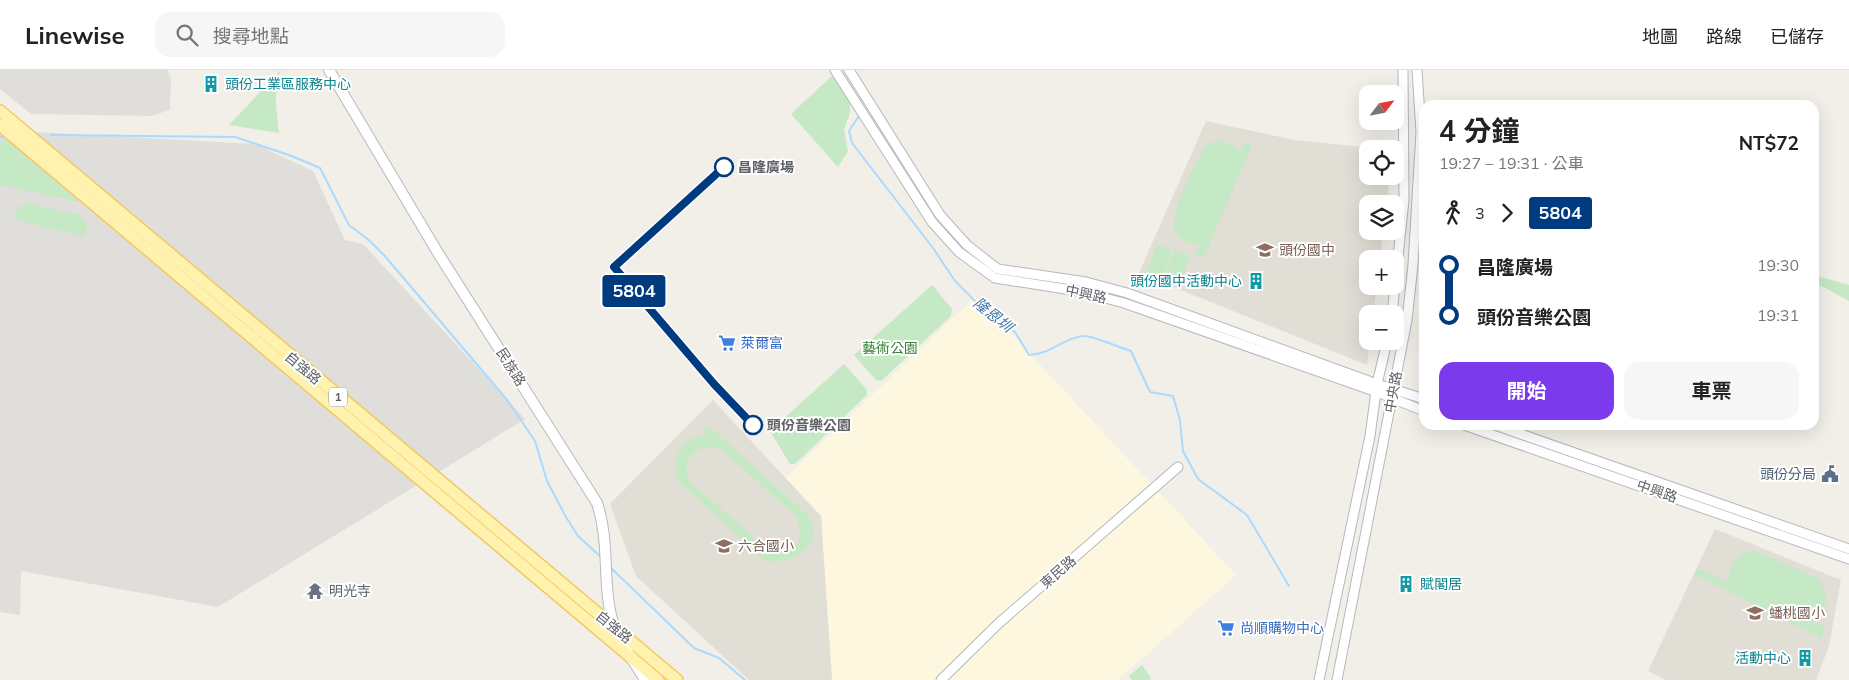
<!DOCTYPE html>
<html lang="zh-TW">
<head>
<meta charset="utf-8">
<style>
  :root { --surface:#fff; --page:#f6f6f6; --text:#222; --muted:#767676; --line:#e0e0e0; --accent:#7c3aed }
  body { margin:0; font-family:Mulish,"Noto Sans TC",sans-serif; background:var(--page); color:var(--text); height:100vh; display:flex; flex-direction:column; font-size:19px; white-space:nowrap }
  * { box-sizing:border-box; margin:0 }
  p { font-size:16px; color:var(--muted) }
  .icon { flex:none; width:28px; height:28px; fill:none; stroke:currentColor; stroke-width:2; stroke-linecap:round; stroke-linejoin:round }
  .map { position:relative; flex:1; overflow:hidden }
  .side { position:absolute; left:1419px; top:30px; width:400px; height:330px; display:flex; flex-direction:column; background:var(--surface); border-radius:15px; box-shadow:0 5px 20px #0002 }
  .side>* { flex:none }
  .badge { padding:0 10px; border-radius:4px; font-size:18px; line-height:32px }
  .needle { width:32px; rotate:58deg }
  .fabs { position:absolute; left:1359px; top:15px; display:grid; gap:10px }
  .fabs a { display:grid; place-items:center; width:45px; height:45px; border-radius:10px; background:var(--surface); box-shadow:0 5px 20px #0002; font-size:25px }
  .map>.badge { position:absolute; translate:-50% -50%; box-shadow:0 0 0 2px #fff }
  .legs { display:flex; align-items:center; gap:8px; height:55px; padding:0 20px; font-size:16px }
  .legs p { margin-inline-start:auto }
  .summary { display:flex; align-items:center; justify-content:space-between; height:85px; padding:0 20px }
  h1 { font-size:28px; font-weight:700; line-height:38px }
  .action { display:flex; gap:10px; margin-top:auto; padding:10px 20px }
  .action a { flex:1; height:58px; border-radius:15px; background:var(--accent); color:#fff; font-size:20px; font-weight:700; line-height:58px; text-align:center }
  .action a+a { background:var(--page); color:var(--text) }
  ul { padding:0 20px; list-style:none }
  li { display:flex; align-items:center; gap:18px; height:50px; font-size:19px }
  li i { display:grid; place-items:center; width:8px; height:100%; margin:0 6px; background:currentColor }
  li i::after { content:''; width:12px; height:12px; margin:-6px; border:4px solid; border-radius:50%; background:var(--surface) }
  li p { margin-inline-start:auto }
  li:first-child i { background:linear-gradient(#0000 50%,currentColor 0) }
  li:last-child i { background:linear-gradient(currentColor 50%,#0000 0) }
  header { display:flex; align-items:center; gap:30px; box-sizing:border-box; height:70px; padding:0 25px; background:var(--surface); border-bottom:1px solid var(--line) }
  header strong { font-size:24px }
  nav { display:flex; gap:28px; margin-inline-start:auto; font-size:18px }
  .search { width:350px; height:45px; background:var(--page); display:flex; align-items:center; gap:12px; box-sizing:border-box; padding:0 18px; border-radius:15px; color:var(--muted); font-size:19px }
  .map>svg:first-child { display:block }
</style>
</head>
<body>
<header>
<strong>Linewise</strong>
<div class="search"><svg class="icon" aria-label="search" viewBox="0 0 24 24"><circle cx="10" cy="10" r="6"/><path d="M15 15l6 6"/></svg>搜尋地點</div>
<nav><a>地圖</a><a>路線</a><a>已儲存</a></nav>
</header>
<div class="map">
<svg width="1849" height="610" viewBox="0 0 1849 610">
  <rect width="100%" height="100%" fill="#f1efe8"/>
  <polygon fill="#fef7e0" points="976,226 1236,505 1118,610 832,610 821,446 785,408"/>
  <g fill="#e0deda">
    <polygon points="0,0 167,0 171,8 170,40 151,46 31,44 0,19"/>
    <polygon points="0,60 255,74 313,101 345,170 363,174 525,349 218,537 21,501 20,545 0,542"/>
  </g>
  <g fill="#e1ded6">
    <polygon points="1206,51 1294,70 1383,79 1368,79 1368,106 1390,106 1387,134 1368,134 1368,161 1383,161 1380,189 1368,189 1368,216 1377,216 1373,244 1368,244 1368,271 1370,271 1367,295 1139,203"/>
    <polygon points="713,330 821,446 832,610 749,610 636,506 610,434"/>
    <polygon points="1715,459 1841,510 1829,576 1816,610 1666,610 1648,601"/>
  </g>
  <g fill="#c5e8c5" fill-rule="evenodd">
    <path d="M281,0C272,20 277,42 279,63L229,55Z"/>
    <polygon points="832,6 850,31 850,43 844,59 848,81 838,97 791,44"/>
    <polygon points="0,71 8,71 79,132 0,115"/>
    <path d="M1220,71L1233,75L1239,82L1245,71L1252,74L1204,188L1196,185L1200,175C1192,173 1184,173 1178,166C1164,149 1194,98 1203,79L1209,73Z"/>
    <polygon points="26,133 80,145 87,154 86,164 82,166 16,150 14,147 17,139"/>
    <polygon points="1157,174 1173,180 1162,209 1146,203"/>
    <polygon points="1175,180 1190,186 1180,215 1164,209"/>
    <polygon points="1814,205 1849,215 1849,231 1814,212"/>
    <polygon points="932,215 952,239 951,246 881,311 876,310 854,285"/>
    <polygon points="844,294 867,320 867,325 795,394 790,394 770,361"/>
    <path d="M709,356L809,446C826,476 790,497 764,490L679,412C669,388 682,367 708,364L704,360ZM708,377L720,378L796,446C802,459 801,469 792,479L778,483L765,478L690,411C682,394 689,380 708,377Z"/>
    <path d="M1753,480L1817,508C1830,525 1829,539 1811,551L1825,557L1822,569L1694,504L1698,498L1728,513C1729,496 1736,484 1753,480Z"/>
    <polygon points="1142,595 1151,608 1149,610 1132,610 1129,606"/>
  </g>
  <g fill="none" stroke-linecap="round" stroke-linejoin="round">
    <g stroke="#aadaff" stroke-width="2">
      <path d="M859,46L849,61L852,73L933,178L955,211L983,239L1015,262L1029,285C1049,285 1063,268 1083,266C1093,265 1119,278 1131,281L1150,322L1173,326L1180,350L1183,381L1198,409L1247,445L1289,516"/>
      <polyline points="51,65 235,67 289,85 320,98 349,155 370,171 384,185 508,331 535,371 547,411 566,447 578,466 602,488"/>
      <polyline points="0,67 4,67"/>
      <polyline points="610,497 694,578 719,588 745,610"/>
    </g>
    <g stroke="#b5b8bc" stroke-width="11">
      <g id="tertiary">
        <polyline points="835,0 932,152 959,182 995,208 1078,221 1124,233 1377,322 1424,341"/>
        <polyline points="849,0 940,145 967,175 990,193 998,199 1086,212 1127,223 1377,314 1424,329"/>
        <polyline points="1392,244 1404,130 1403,0"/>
        <polyline points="1464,355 1849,489"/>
        <polyline points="1495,355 1849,479"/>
        <polyline points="941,610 999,553 1178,397"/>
        <polyline points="1319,610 1370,366 1377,314 1387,271"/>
        <polyline points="1337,610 1407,250 1413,195 1421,62 1417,0"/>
      </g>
    </g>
    <g stroke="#b6babf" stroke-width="12">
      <path id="secondary" d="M329,0L438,183L597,433C611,475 601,516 614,556C618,571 637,595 645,610"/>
    </g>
    <g stroke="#f2c960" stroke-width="14">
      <g id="primary">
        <polyline points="0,41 677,610"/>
        <polyline points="0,55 658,610"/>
      </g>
    </g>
    <use href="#tertiary" stroke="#fff" stroke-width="9"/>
    <use href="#secondary" stroke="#fff" stroke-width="10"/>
    <use href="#primary" stroke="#fff2af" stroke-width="11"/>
  </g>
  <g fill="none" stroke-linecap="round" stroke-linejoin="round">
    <g stroke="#fff" stroke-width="11">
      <polyline id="line-1" points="724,97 614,197 714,314 753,355"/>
    </g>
    <use href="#line-1" stroke="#003b80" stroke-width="8"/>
  </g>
  <defs>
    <g id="building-bare" transform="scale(1.35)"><path d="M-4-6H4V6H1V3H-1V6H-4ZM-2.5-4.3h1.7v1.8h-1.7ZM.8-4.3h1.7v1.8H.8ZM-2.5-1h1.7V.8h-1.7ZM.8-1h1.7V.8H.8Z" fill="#0f9aa8" stroke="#fff" stroke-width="2.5" paint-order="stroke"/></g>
    <g id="school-bare" transform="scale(1.35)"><path d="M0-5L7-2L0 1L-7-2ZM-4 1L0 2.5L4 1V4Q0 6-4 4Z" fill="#8d6e63" stroke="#fff" stroke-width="2.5" paint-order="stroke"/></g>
    <g id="supermarket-bare" transform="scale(1.35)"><path d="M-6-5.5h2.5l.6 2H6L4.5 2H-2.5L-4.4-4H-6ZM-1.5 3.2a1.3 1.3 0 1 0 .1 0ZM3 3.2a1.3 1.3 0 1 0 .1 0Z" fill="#3f7fe0" stroke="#fff" stroke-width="2.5" paint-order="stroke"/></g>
    <g id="civic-bare" transform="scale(1.35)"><path d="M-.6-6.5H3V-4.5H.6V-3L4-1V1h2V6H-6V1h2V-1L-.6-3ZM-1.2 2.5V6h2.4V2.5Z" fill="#5c6f8a" stroke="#fff" stroke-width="2.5" paint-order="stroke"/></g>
    <g id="temple-bare" transform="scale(1.35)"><path d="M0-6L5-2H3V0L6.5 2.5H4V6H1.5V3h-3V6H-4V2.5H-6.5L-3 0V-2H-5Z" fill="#6b7280" stroke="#fff" stroke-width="2.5" paint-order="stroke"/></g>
  </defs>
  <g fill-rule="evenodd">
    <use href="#building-bare" x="211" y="14"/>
    <use href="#school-bare" x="1265" y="180"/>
    <use href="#building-bare" x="1256" y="211"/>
    <use href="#supermarket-bare" x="727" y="273"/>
    <use href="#civic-bare" x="1830" y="404"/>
    <use href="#school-bare" x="724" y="476"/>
    <use href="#building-bare" x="1406" y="514"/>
    <use href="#temple-bare" x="315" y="521"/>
    <use href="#school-bare" x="1755" y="543"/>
    <use href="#supermarket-bare" x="1226" y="558"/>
    <use href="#building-bare" x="1805" y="588"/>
  </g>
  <g fill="#fff" stroke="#003b80" stroke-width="2.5">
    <circle cx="724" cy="97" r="9"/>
    <circle cx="753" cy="355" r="9"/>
  </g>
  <g text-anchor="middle" stroke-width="4" stroke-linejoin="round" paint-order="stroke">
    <rect fill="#fff" stroke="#8f9295" stroke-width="1" x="329" y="317.5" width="18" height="19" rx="4"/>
    <g font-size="12" font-weight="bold" fill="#5f6368">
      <text x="338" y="331">1</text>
    </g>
    <g font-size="14" fill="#0d838f" stroke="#fff" text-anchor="start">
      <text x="225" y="19">頭份工業區服務中心</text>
      <text x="1242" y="216" text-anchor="end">頭份國中活動中心</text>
      <text x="1420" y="519">賦閣居</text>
      <text x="1791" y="593" text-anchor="end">活動中心</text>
    </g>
    <g font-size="14" font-weight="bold" fill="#5f6368" stroke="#fff" text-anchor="start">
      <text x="738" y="102">昌隆廣場</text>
      <text x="767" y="360">頭份音樂公園</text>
    </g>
    <g font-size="14" fill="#785e54" stroke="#fff" text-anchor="start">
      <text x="1279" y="185">頭份國中</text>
      <text x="738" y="481">六合國小</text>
      <text x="1769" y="548">蟠桃國小</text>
    </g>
    <g font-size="14" fill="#5f6368" stroke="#fff">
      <text transform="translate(1086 224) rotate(12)" y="5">中興路</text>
      <text transform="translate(511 297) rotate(58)" y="5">民族路</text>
      <text transform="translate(303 298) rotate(40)" y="5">自強路</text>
      <text transform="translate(1393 322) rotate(-80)" y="5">中央路</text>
      <text transform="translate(1657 421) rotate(19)" y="5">中興路</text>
      <text transform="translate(1058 502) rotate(-41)" y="5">東民路</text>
      <text transform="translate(614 557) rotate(39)" y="5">自強路</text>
    </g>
    <g font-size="14" fill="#366cbe" stroke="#fff" text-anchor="start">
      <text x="741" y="278">萊爾富</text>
      <text x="1240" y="563">尚順購物中心</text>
    </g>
    <g font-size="14" fill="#348238" stroke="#fff">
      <text x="890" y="283">藝術公園</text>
    </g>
    <g font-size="14" fill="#4e5e75" stroke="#fff" text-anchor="end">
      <text x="1816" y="409">頭份分局</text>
    </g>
    <g font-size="14" fill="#5b616d" stroke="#fff" text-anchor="start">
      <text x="329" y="526">明光寺</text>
    </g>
    <g font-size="15" font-style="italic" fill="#4174aa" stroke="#fff">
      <text transform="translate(993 245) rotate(39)" y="5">隆恩圳</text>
    </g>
  </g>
</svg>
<div class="fabs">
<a><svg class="needle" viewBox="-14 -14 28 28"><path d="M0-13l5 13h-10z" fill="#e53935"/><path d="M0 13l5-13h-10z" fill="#767676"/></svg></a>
<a><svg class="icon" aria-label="locate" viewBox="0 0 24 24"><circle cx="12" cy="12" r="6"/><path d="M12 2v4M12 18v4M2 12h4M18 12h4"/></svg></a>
<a><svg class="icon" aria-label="layers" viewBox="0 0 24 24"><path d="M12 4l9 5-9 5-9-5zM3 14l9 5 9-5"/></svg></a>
<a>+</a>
<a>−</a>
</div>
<b class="badge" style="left:634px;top:221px;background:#003b80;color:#fff">5804</b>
<section class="side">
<div class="summary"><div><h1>4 分鐘</h1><p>19:27 – 19:31 · 公車</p></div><b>NT$72</b></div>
<div class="legs"><svg class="icon" aria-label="walk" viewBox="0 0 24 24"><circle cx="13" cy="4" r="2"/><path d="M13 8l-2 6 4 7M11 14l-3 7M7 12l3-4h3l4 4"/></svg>3<svg class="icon" aria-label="forward" viewBox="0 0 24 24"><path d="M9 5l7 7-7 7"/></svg><b class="badge" style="background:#003b80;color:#fff">5804</b></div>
<ul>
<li><i style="color:#003b80"></i><b>昌隆廣場</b><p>19:30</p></li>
<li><i style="color:#003b80"></i><b>頭份音樂公園</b><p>19:31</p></li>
</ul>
<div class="action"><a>開始</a><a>車票</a></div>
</section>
</div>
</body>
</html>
